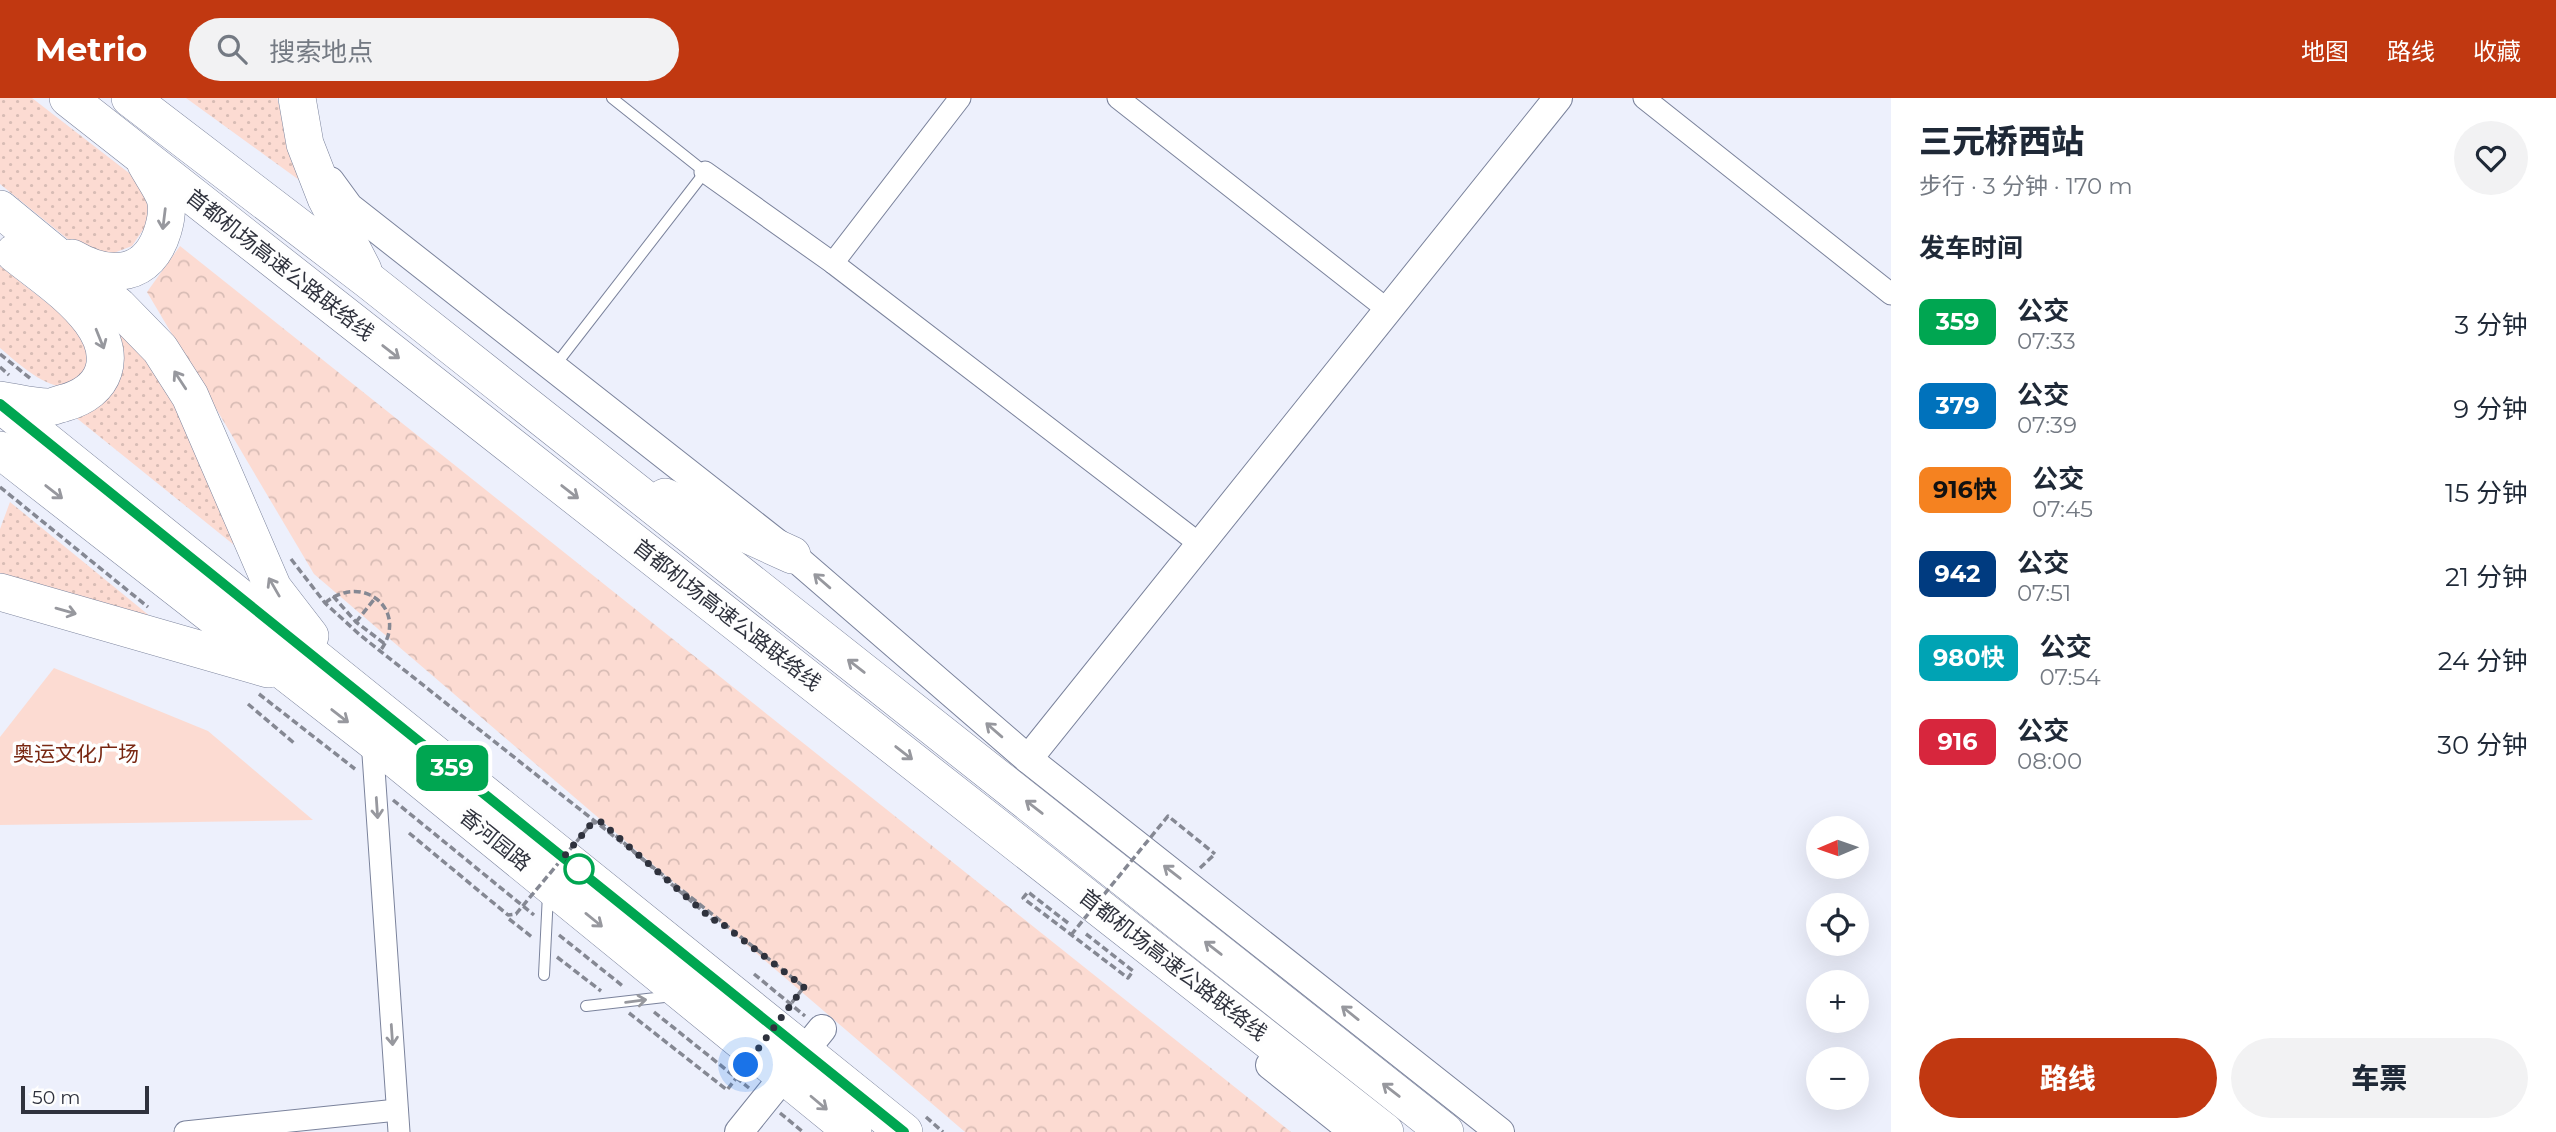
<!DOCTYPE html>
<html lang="zh">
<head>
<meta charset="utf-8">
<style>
  :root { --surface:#fff; --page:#f2f2f3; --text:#1f2937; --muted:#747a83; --accent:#c13811 }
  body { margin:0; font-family:Montserrat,"Noto Sans SC",sans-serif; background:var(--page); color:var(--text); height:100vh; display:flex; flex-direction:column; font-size:26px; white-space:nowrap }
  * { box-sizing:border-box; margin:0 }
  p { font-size:23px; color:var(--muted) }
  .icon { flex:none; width:38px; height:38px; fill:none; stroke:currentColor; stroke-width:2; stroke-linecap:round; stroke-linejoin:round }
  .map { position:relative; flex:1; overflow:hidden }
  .details { display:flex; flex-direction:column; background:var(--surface); width:665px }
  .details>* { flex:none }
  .badge { padding:0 14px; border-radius:10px; font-size:24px; line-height:46px }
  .needle { width:46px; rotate:268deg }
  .fabs { position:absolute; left:1806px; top:718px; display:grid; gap:14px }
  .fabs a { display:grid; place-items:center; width:63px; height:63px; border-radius:50%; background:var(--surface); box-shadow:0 7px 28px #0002; font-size:35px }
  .scale { position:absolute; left:21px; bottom:18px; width:128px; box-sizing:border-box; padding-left:7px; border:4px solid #2f323d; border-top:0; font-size:19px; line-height:24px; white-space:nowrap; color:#2f323d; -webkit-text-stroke:5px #fefefe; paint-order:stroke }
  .you { position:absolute; width:35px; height:35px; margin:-18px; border:5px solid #fff; border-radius:50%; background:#1a73e8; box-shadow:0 0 0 10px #1a73e833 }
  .map>.badge { position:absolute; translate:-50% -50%; box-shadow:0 0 0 4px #fff }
  h2 { padding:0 28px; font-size:26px; line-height:63px }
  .round { display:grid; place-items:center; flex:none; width:74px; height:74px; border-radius:37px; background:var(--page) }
  .summary { display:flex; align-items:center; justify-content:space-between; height:119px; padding:0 28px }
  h1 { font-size:33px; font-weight:800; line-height:52px }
  .cta { display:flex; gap:14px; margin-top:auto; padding:14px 28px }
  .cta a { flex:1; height:80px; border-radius:42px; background:var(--accent); color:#fff; font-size:28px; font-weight:800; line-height:80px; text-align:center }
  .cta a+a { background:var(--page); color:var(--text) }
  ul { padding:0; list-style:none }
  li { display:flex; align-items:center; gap:21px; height:84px; padding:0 28px }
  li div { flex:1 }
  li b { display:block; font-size:26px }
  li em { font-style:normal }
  li .badge { min-width:77px; font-weight:700; text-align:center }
  header { display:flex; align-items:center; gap:42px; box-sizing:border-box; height:98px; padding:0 35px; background:var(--accent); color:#fff }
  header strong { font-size:33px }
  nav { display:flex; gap:38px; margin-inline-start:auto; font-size:24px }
  .search { width:490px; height:63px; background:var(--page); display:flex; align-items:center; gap:18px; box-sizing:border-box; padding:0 24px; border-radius:38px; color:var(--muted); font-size:26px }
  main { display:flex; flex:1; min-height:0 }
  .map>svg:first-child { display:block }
</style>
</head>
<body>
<header>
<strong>Metrio</strong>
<div class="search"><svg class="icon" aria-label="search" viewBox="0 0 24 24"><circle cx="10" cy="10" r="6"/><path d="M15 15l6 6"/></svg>搜索地点</div>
<nav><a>地图</a><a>路线</a><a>收藏</a></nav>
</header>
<main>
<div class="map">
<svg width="1891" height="1034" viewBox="0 0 1891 1034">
  <defs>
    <pattern id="grass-dots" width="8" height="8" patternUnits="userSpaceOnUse" patternTransform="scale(1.75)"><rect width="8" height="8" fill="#fcdbd2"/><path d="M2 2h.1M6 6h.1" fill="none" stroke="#d8bcb5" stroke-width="1.8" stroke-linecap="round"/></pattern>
    <pattern id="forest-crowns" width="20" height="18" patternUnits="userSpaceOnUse" patternTransform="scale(1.75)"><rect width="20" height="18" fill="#fcdbd2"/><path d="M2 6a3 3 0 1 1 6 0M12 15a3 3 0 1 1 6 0" fill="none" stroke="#d8bcb5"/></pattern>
  </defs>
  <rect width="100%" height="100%" fill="#edf0fc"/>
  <g fill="url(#grass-dots)">
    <polygon points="0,0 32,0 129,75 141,88 148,105 147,126 132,148 111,156 75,147 0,86"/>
    <polygon points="186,0 277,0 288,39 306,87"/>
    <path d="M0,168C18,183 76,224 85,242C89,251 87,264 84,273C67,313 17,264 0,250Z"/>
    <polygon points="116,219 151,258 244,455 74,318 116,237"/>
    <polygon points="10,404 167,532 0,486 0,431"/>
  </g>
  <polygon fill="url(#forest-crowns)" points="180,148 1291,1034 965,1034 314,476 147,194"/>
  <polygon fill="#fcdbd2" points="54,570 208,633 313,722 0,727 0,639"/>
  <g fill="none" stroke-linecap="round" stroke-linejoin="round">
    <g stroke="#7b839c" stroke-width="12">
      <g id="lane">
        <polyline points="554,269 705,74 612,0"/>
        <polyline points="544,877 548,796"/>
        <polyline points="586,908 673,898"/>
      </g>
    </g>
    <g stroke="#7b839c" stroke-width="23">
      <g id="street">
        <polyline points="1118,0 1388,212"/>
        <polyline points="1644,0 1891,196"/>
        <polyline points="705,74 833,165 1201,447"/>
        <polyline points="833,165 960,0"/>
        <polyline points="372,642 399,1034"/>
        <polyline points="185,1034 397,1012"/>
      </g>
    </g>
    <g stroke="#7b839c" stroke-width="30">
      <g id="secondary">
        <polyline points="330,83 349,109 792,457 1028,661 1500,1034"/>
        <polyline points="1028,661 1558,0"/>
        <polyline points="1270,967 1354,1034"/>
        <polyline points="739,1034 822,931"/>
      </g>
    </g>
    <g stroke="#7b839c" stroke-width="38">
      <g id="highway">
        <polyline points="68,0 1385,1034"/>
        <polyline points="130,0 368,182 1445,1034"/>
        <polyline points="297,0 305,46 326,100 363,172"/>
        <polyline points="0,111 118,208 160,251 190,298 273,490 310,538"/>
        <path d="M72,160C110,182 149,180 163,132C166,122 168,111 165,100C161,89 152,77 146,66"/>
        <path d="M0,302C15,304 33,309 48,309C53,309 59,306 64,305C107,293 117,259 91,223C71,196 40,176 14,155"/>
        <polyline points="0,306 904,1034"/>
        <polyline points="0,352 372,642 853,1034"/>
        <polyline points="665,399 792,457"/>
        <polyline points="0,494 268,571"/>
      </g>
    </g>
    <g stroke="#858893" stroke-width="3.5" stroke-dasharray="7 3.5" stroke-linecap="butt">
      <polyline points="0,256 31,281"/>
      <polyline points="0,269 9,277"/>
      <polyline points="0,389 148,509"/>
      <polyline points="291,461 325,505 360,537 804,889 790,907"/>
      <polyline points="333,498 356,524 385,546"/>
      <path d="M325,505C364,473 410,514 380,553"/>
      <polyline points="356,524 376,499"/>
      <polyline points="259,596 355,671"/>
      <polyline points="248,606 294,645"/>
      <polyline points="393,702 534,817"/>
      <polyline points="1200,770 1215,756"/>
      <polyline points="509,821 532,839"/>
      <polyline points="1068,825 1028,794 1023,800 1128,880 1133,873 1086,836"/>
      <polyline points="559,837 624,889"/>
      <polyline points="557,859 601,893"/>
      <polyline points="754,876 805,918"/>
      <polyline points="654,914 749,990"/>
      <polyline points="629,915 727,992 740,975"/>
      <polyline points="780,1015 803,1034"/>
      <polyline points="926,1019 943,1034"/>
    </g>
    <use href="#lane" stroke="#fff" stroke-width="10"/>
    <use href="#street" stroke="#fff" stroke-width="21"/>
    <use href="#secondary" stroke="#fff" stroke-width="28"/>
    <use href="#highway" stroke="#fff" stroke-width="37"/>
    <g stroke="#858893" stroke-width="3.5" stroke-dasharray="7 3.5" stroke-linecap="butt">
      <polyline points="409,735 508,817 516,816 592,725 601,725 714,823"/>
      <polyline points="1071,837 1168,718 1215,756"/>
    </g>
  </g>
  <defs><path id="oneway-shaft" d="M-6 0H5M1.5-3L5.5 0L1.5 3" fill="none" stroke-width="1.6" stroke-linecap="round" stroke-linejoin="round" transform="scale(1.75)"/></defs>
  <g stroke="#97989e">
    <use href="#oneway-shaft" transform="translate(164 121) rotate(97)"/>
    <use href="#oneway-shaft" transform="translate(100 241) rotate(68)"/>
    <use href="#oneway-shaft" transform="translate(391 254) rotate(38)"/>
    <use href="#oneway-shaft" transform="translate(180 282) rotate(-123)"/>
    <use href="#oneway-shaft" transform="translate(54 394) rotate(38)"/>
    <use href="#oneway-shaft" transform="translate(570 394) rotate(38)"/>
    <use href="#oneway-shaft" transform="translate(822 483) rotate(-139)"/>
    <use href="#oneway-shaft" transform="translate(274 489) rotate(-120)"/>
    <use href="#oneway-shaft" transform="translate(66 513) rotate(16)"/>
    <use href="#oneway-shaft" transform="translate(856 568) rotate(-142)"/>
    <use href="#oneway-shaft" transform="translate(340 618) rotate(38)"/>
    <use href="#oneway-shaft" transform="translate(994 632) rotate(-139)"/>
    <use href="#oneway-shaft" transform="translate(904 655) rotate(38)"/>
    <use href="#oneway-shaft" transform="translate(1034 709) rotate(-142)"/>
    <use href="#oneway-shaft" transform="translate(377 710) rotate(86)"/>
    <use href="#oneway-shaft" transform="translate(1172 774) rotate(-142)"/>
    <use href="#oneway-shaft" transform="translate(594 822) rotate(39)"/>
    <use href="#oneway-shaft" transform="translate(1213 850) rotate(-142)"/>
    <use href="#oneway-shaft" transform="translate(636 903) rotate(-7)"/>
    <use href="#oneway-shaft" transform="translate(1350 915) rotate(-141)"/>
    <use href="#oneway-shaft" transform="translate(392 937) rotate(86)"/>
    <use href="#oneway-shaft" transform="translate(1391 992) rotate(-142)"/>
    <use href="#oneway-shaft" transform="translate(819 1005) rotate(40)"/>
  </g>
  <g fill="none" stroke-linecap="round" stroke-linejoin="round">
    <g stroke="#fff" stroke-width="16">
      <polyline id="line" points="0,306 904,1034"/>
    </g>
    <use href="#line" stroke="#00a651" stroke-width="10"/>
    <polyline stroke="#2f323d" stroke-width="7" stroke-dasharray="0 12.6" points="579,771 562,761 592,725 601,724 714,823 716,821 804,889 746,967"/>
  </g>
  <circle fill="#fff" stroke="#00a651" stroke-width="3.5" cx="579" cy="771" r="14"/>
  <g text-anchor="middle" stroke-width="7" stroke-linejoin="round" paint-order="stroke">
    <g font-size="21" fill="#2f323d" stroke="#fefefe">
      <text transform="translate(280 167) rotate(38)" y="7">首都机场高速公路联络线</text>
      <text transform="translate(727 517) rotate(38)" y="7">首都机场高速公路联络线</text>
      <text transform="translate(495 742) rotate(39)" y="7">香河园路</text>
      <text transform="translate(1173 867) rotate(38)" y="7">首都机场高速公路联络线</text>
    </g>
    <g font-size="21" fill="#782712" stroke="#fefefe">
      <text x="76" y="663">奥运文化广场</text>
    </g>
  </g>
</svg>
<div class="fabs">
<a><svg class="needle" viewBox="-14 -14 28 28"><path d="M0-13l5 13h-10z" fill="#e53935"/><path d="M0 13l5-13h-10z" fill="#747a83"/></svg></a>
<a><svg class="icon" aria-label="locate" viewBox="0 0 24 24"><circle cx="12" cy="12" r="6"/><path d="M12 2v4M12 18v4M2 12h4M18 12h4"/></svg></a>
<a>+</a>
<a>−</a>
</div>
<div class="scale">50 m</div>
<div class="you" style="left:746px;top:967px"></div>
<b class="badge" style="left:452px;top:670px;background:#00a651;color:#fff">359</b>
</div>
<section class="details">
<div class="summary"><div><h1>三元桥西站</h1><p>步行 · 3 分钟 · 170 m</p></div><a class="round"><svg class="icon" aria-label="heart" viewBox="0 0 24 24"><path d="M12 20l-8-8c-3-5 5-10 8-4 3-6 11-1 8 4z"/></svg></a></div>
<h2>发车时间</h2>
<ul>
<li><span class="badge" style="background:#00a651;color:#fff">359</span><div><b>公交</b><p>07:33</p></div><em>3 分钟</em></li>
<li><span class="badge" style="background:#0072bc;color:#fff">379</span><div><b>公交</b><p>07:39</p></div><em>9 分钟</em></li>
<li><span class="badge" style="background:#f58220;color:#111">916快</span><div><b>公交</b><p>07:45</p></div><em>15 分钟</em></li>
<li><span class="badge" style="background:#003b80;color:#fff">942</span><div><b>公交</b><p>07:51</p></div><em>21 分钟</em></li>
<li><span class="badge" style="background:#00a3b4;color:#fff">980快</span><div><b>公交</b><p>07:54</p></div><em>24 分钟</em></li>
<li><span class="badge" style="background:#d7263d;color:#fff">916</span><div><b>公交</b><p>08:00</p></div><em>30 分钟</em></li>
</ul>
<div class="cta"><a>路线</a><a>车票</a></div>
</section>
</main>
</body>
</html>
